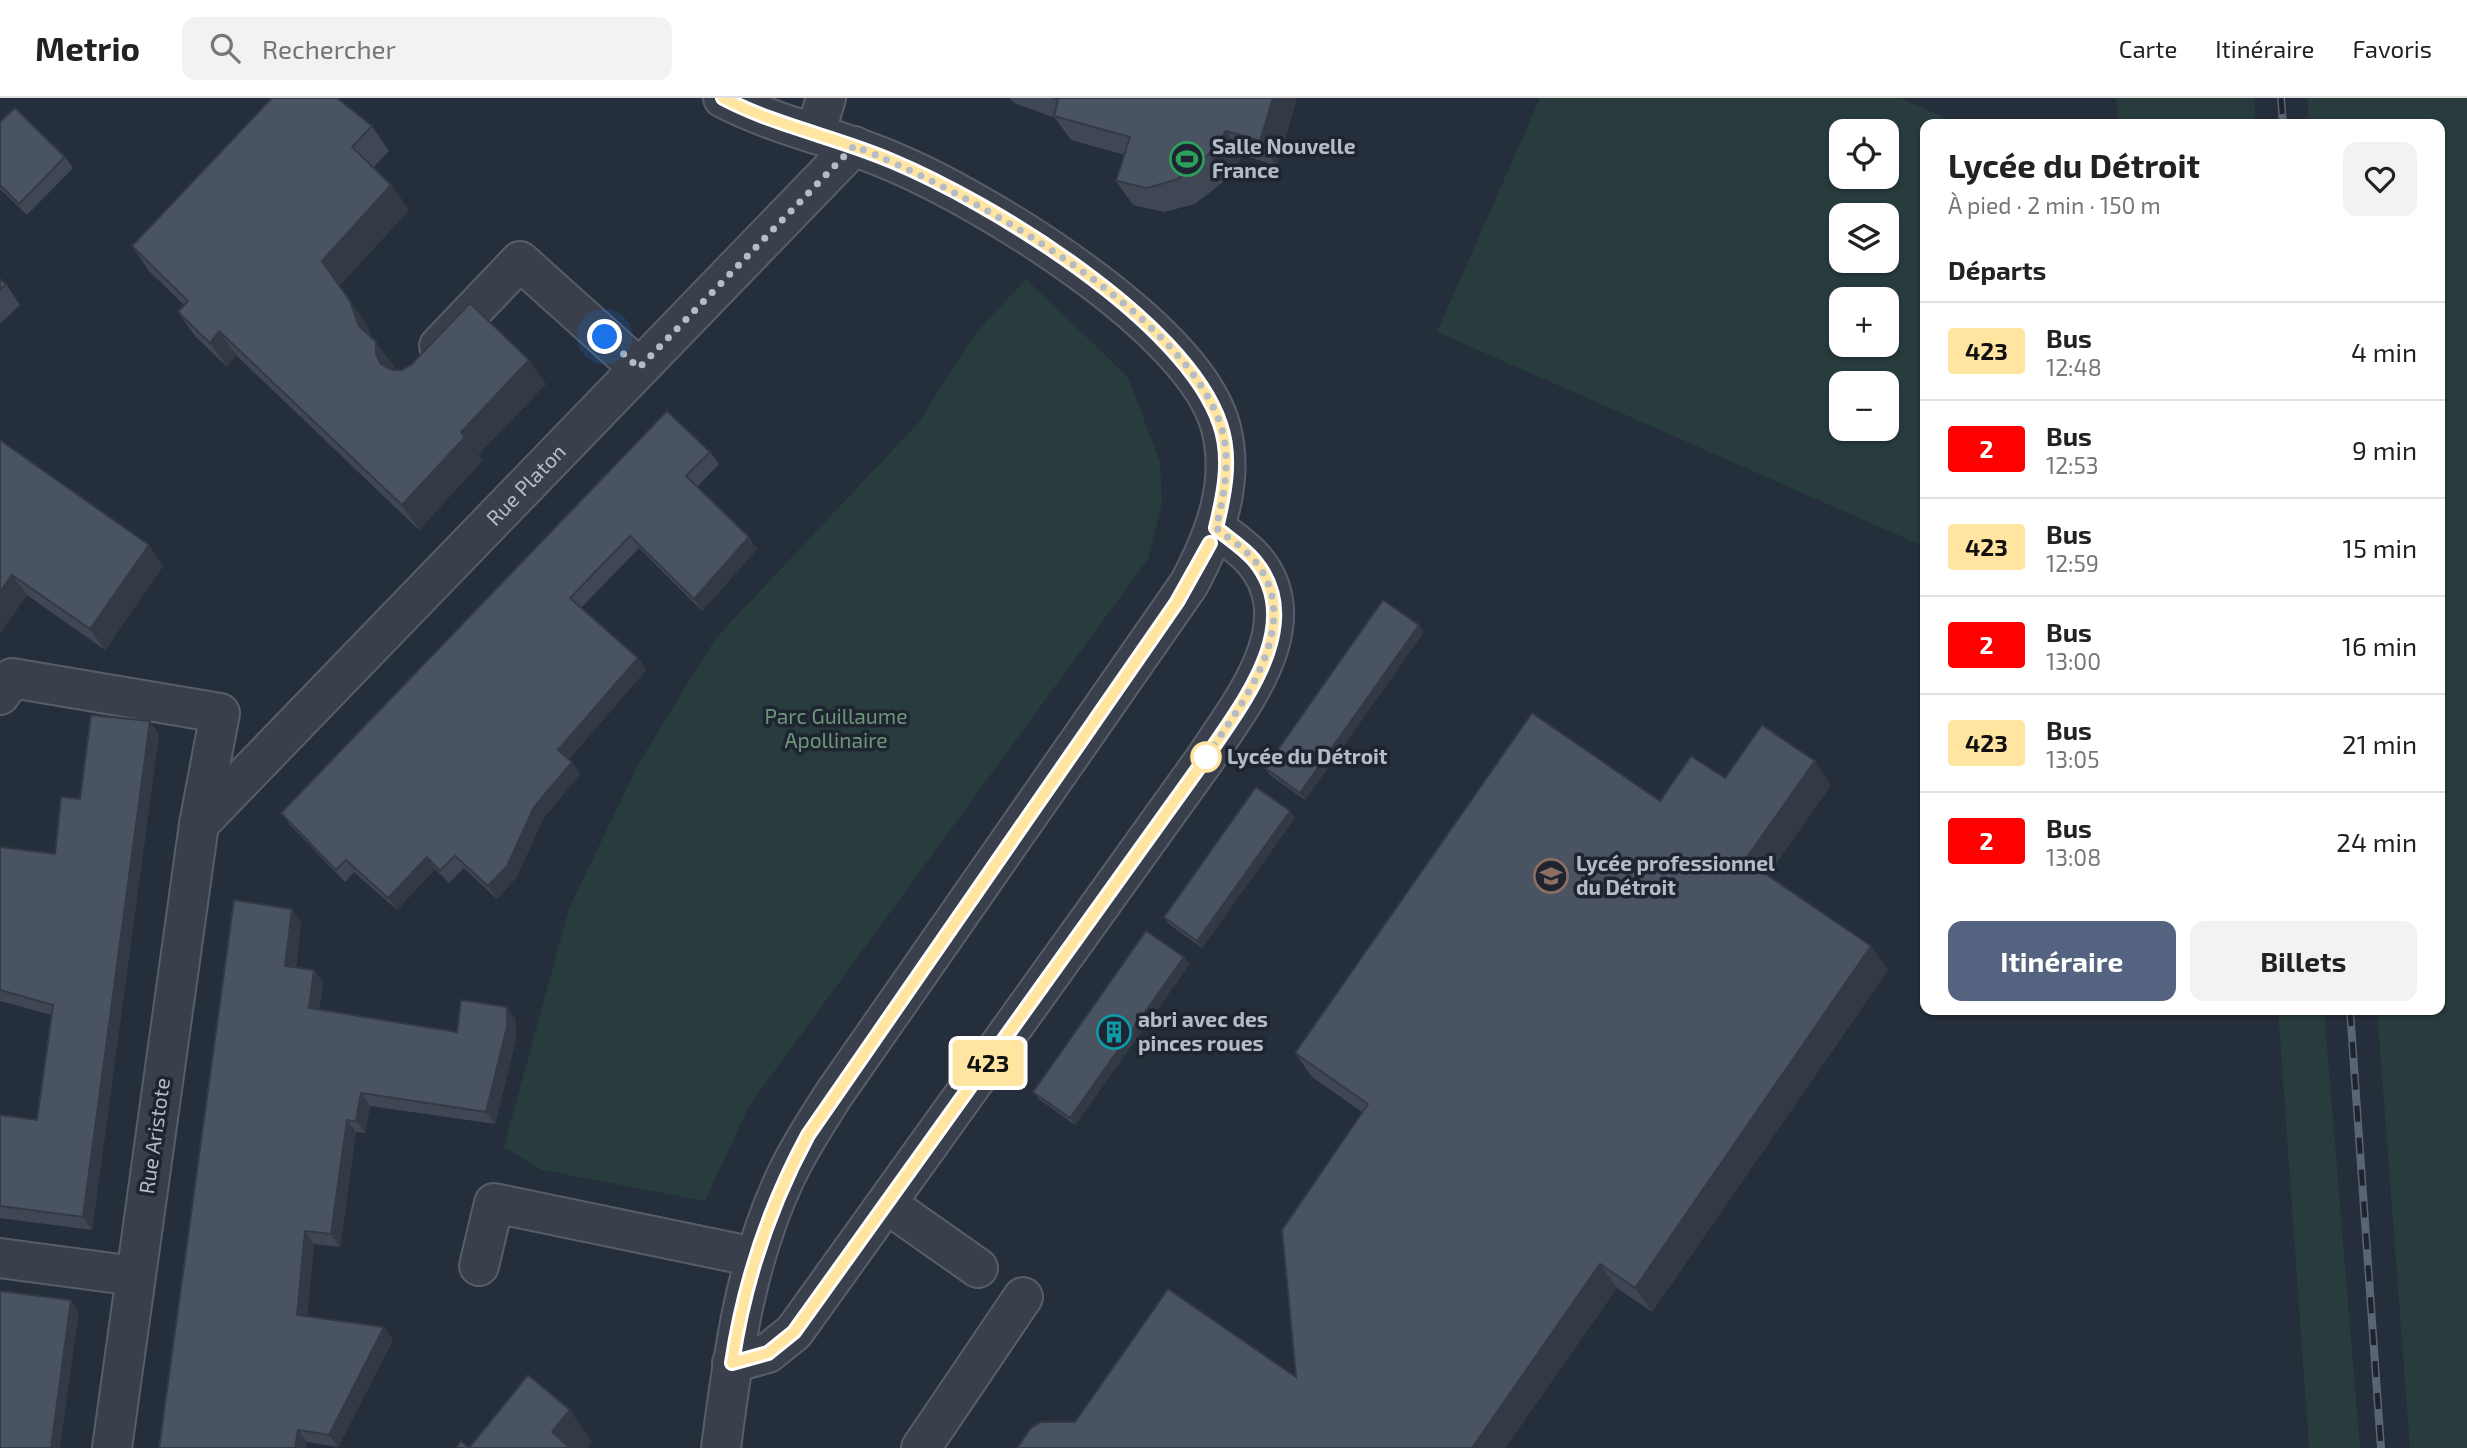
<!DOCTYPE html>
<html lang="fr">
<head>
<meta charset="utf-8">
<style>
  :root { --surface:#fff; --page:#f2f2f2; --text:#222; --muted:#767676; --line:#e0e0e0; --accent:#54637f }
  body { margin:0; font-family:"Exo 2",sans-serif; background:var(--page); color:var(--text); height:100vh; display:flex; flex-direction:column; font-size:26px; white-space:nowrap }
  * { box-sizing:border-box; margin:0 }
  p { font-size:23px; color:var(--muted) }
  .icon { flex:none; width:38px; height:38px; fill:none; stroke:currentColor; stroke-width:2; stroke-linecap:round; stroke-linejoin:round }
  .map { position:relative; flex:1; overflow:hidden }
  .panel { position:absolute; left:1920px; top:21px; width:525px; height:896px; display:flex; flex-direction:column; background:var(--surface); border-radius:14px; box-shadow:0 2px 5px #0004 }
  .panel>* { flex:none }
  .badge { padding:0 14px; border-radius:5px; font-size:24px; line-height:46px }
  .controls { position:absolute; left:1829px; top:21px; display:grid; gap:14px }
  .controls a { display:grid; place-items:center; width:70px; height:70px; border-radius:14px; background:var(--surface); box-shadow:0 2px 5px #0004; font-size:35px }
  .you { position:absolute; width:35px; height:35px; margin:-18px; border:5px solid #fff; border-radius:50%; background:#1a73e8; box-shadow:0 0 0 10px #1a73e833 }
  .map>.badge { position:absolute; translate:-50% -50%; box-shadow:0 0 0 4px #fff }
  h2 { padding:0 28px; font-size:26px; line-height:63px }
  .round { display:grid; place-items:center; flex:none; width:74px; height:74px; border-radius:14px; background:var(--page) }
  .summary { display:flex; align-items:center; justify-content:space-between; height:119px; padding:0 28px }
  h1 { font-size:33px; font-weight:700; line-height:52px }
  .action { display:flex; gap:14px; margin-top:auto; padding:14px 28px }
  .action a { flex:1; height:80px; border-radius:14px; background:var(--accent); color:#fff; font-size:28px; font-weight:700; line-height:80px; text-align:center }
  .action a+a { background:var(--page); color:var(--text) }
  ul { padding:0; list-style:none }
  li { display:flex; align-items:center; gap:21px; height:98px; padding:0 28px; border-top:2px solid var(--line) }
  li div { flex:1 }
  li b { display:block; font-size:26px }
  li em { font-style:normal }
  li .badge { min-width:77px; font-weight:700; text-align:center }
  header { display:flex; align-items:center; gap:42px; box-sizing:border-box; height:98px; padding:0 35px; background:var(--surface); border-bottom:2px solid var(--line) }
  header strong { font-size:33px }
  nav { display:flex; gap:38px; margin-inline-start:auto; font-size:24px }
  .search { width:490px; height:63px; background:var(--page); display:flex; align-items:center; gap:18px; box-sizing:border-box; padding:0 24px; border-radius:14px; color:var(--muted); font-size:26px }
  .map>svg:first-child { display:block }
</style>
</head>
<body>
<header>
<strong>Metrio</strong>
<div class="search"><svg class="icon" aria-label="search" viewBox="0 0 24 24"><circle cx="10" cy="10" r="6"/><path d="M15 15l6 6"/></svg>Rechercher</div>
<nav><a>Carte</a><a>Itinéraire</a><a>Favoris</a></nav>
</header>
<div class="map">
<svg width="2467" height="1350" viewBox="0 0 2467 1350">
  <rect width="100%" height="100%" fill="#252e3b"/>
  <g fill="#283b3d" fill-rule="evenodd">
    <path d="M1540,0H1900L1960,26H1925V449L1437,234ZM1886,33V79H1841V33ZM1886,117V163H1841V117ZM1841,201H1886V247H1841ZM1886,285V331H1841V285Z"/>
    <polygon points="2116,0 2254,0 2256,26 2119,26"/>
    <polygon points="2307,0 2467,0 2467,1350 2410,1350 2377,912 2440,912 2440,26 2309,26"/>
    <polygon points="1026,181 1128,279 1160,364 1162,405 1148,461 749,1008 705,1103 542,1072 504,1049 569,810 640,663 715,541 918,325 975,236"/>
    <polygon points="2278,912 2324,912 2360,1350 2309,1350"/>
  </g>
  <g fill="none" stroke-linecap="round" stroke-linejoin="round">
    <g stroke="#575e69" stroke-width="42">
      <g id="minor">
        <polyline points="815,36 826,0"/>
        <polyline points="439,248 520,163 639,270"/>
        <polyline points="0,597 12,580 220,615 199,726 112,1350"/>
        <path id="s1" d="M199,726L854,48"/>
        <polyline points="887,1106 978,1170"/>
        <polyline points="0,1160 135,1178"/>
        <polyline points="479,1168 494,1105 755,1159"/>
        <path d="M732,1265L768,1255L794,1234L1205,661C1240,607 1308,526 1254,462C1244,450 1228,440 1216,430"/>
        <path d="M721,1350C733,1257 745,1164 786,1078C799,1050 816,1025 832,999L1189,486C1215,437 1235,386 1221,330C1196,230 983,101 891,63C836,39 776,28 723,0"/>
        <polyline points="921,1350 1023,1199"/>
      </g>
    </g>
    <use href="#minor" stroke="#39404c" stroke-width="38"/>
    <g stroke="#5b6472" stroke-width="8">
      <g id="rail">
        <polyline points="2281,0 2283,26"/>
        <polyline points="2350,912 2381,1350"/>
      </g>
    </g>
    <use href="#rail" stroke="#1e2530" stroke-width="5" stroke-dasharray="16" stroke-linecap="butt"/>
  </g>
  <g fill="#404754">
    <polygon points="1010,0 1297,0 1277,68 1243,57 1227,81 1195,106 1164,114 1133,107 1116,83 1125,57 1071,42 1055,20 1014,5"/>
    <polygon points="0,24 65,59 73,70 27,117 0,91"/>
    <polygon points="372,28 389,53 373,70 391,87 409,112 339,188 367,227 371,239 394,268 393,272 546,286 478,357 482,363 419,432 236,257 227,269 195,238 178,214 184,207 149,173 132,148"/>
    <polygon points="0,181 6,186 20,207 0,226"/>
    <polygon points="0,342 163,468 105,552 27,497 0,535"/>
    <polygon points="710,354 719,366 697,389 757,451 702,513 639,450 581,510 638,560 646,572 569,661 580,676 543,721 516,780 497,801 464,770 449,785 435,771 397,812 354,774 345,784 290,727 281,715"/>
    <polygon points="1424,534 1305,702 1270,677 1265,670"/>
    <polygon points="159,636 92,1132 0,1120 0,1017 37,1022 52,917 0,903 0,749 55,756 80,701"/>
    <polygon points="1725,680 1831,687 1768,777 1871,848 1888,872 1652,1214 1617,1190 1505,1350 1075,1324 1296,1279 1362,1014 1312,979 1295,955 1660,703"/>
    <polygon points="1295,720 1202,850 1169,826 1164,819"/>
    <polygon points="301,824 296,869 314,872 323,885 319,911 457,934 516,921 516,941 495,1026 370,1008 365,1035 356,1034 340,1149 314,1146 307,1218 393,1242 338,1349 307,1344 159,1350"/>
    <polygon points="1184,859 1189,867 1075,1027 1039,1001 1033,994"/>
  </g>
  <g fill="#343a45">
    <polygon points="1273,0 1297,0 1277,68 1260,43"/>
    <polygon points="1226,33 1243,57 1227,81 1209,56"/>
    <polygon points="391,87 409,112 339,188 322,163"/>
    <polygon points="350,203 367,227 376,252 376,244 394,268 393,281 381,266 359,228"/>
    <polygon points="219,233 236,257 227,269 210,245"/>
    <polygon points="529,262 546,286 478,357 482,363 419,432 402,407 461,334"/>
    <polygon points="749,439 757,451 702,513 694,501"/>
    <polygon points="149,447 163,468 105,552 90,531"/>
    <polygon points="12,477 27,497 0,535 0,494"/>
    <polygon points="1419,527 1424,534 1305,702 1300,695"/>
    <polygon points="638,560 646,572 567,664 558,652"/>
    <polygon points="150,623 159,636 92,1132 83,1119"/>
    <polygon points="1815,663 1831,687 1762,785 1745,762"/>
    <polygon points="572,664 580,676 543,721 516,780 497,801 488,788 534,709"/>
    <polygon points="1290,713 1295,720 1202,850 1197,843"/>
    <polygon points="427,759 435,771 397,812 388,800"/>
    <polygon points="292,811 301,824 294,881 285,868"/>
    <polygon points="1871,848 1888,872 1652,1214 1635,1190"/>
    <polygon points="1184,859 1189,867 1075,1027 1070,1020"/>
    <polygon points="314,872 323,885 318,922 309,910"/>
    <polygon points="507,909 516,921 516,941 495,1026 486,1014"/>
    <polygon points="361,995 370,1008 365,1035 356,1023"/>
    <polygon points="347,1022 356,1034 340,1149 331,1136"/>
    <polygon points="305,1133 314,1146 306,1230 297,1217"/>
    <polygon points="1600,1166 1617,1190 1505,1350 1472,1350"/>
    <polygon points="71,1202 79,1214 60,1350 51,1350"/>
    <polygon points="384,1229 393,1242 338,1349 329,1337"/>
    <polygon points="570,1312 592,1344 587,1350 563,1350 552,1334"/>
    <polygon points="298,1332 307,1344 306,1350 295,1350"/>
  </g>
  <g fill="#4a5362" stroke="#343a45" stroke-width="2">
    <polygon points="272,0 337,0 372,28 352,49 391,87 322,163 350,203 359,228 376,244 376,256 381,266 392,272 402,272 412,266 470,205 529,262 461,334 465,339 402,407 219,233 210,245 178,214 188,203 132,148"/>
    <polygon points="1053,0 1273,0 1260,43 1226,33 1209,56 1178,81 1147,90 1116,83 1130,39 1054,18 1058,2"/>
    <polygon points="15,10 65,59 19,106 0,87 0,24"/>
    <polygon points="0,181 6,186 0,192"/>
    <polygon points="667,313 710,354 686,378 749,439 694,501 630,438 570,500 638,560 558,652 572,664 534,709 507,768 488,788 455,758 440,773 427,759 388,800 346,762 336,772 281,715"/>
    <polygon points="0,342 149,447 90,531 12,477 0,494"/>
    <polygon points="1383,502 1419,527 1300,695 1265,670"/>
    <polygon points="1532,615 1660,703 1691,658 1725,680 1762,627 1815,663 1745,762 1871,848 1635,1190 1600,1166 1472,1350 1017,1350 1031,1330 1041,1324 1075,1324 1168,1191 1296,1279 1282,1132 1368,1006 1295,955"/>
    <polygon points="91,617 150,623 83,1119 0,1108 0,1017 37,1022 53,907 0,892 0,749 55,756 61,699 80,701"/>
    <polygon points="1256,689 1290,713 1197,843 1164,819"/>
    <polygon points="234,802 292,811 285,868 314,872 309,910 457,934 461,902 507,909 507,929 486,1014 361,995 356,1023 347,1022 331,1136 305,1133 297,1217 384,1229 329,1337 298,1332 295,1350 159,1350"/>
    <polygon points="1146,833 1184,859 1070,1020 1033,994"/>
    <polygon points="0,1193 71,1202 51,1350 0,1350"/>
    <polygon points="528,1277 570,1312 552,1334 570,1350 469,1350"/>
    <polygon points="461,1343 469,1350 456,1350"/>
  </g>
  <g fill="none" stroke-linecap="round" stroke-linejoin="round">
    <g stroke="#fff" stroke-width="16">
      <path id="line" d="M723,0C776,28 836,39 892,63C990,104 1185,222 1220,326C1232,360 1224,397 1216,430C1228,440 1244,450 1254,462C1308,526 1241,607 1205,661L794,1234L768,1255L732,1265C744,1184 769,1109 808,1037L1177,504L1210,445"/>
    </g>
    <use href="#line" stroke="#ffe5a0" stroke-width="10"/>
    <path stroke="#b5bbc7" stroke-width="7" stroke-dasharray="0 12.6" d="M605,239L639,270L854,48C963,91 1179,210 1220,325C1232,360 1224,397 1216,430C1228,440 1243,449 1253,461C1309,525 1237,612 1206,659"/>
  </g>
  <defs>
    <g id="stadium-ring" transform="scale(1.75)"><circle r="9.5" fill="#1e2530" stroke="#2e9e5b" stroke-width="1.5"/><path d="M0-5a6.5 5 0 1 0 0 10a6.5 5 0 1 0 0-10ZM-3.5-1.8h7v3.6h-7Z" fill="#2e9e5b"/></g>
    <g id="school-ring" transform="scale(1.75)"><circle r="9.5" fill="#1e2530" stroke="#8d6e63" stroke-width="1.5"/><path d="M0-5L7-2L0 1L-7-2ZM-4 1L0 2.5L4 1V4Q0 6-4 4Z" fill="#8d6e63"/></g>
    <g id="building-ring" transform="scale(1.75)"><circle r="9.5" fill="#1e2530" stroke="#0f9aa8" stroke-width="1.5"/><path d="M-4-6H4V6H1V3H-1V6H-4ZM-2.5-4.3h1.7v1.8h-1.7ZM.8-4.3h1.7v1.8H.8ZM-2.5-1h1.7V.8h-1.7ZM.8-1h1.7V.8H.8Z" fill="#0f9aa8"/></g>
  </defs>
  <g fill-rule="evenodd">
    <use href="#stadium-ring" x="1187" y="61"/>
    <use href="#school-ring" x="1551" y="778"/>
    <use href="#building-ring" x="1114" y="934"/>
  </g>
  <circle fill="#fff" stroke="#ffe5a0" stroke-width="3.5" cx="1206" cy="659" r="14"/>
  <g text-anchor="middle" stroke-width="7" stroke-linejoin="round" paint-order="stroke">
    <g font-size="21" font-weight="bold" fill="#b5bbc7" stroke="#1e2530" text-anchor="start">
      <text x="1212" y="56">Salle Nouvelle<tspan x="1212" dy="24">France</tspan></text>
      <text x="1576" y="773">Lycée professionnel<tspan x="1576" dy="24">du Détroit</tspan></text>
      <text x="1138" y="929">abri avec des<tspan x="1138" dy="24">pinces roues</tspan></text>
    </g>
    <g font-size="21" fill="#b5bbc7" stroke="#1e2530">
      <text dy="7" stroke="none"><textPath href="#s1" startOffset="471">Rue Platon</textPath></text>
      <text transform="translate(155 1038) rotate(-82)" y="7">Rue Aristote</text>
    </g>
    <g font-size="21" fill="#6e9678" stroke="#1e2530">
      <text x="836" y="626">Parc Guillaume<tspan x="836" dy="24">Apollinaire</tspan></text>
    </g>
    <g font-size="21" font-weight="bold" fill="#b5bbc7" stroke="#1e2530" text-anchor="start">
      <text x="1227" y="666">Lycée du Détroit</text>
    </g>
  </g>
</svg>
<div class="controls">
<a><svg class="icon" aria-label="locate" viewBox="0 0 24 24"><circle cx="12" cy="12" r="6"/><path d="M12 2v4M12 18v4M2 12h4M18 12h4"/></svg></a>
<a><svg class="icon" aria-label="layers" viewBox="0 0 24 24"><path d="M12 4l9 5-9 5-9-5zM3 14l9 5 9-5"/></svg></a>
<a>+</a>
<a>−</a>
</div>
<div class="you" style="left:605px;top:239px"></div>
<b class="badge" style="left:988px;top:965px;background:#ffe5a0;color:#111">423</b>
<section class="panel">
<div class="summary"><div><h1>Lycée du Détroit</h1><p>À pied · 2 min · 150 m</p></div><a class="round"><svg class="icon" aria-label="heart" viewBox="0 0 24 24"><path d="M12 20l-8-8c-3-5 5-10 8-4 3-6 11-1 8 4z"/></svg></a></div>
<h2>Départs</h2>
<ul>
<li><span class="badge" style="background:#ffe5a0;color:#111">423</span><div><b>Bus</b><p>12:48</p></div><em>4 min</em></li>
<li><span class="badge" style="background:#fe0000;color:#fff">2</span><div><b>Bus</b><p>12:53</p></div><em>9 min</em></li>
<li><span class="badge" style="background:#ffe5a0;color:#111">423</span><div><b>Bus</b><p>12:59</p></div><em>15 min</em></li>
<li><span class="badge" style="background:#fe0000;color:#fff">2</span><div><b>Bus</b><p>13:00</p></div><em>16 min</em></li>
<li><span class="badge" style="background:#ffe5a0;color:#111">423</span><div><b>Bus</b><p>13:05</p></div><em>21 min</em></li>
<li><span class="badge" style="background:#fe0000;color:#fff">2</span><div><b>Bus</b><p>13:08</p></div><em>24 min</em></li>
</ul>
<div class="action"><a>Itinéraire</a><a>Billets</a></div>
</section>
</div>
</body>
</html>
